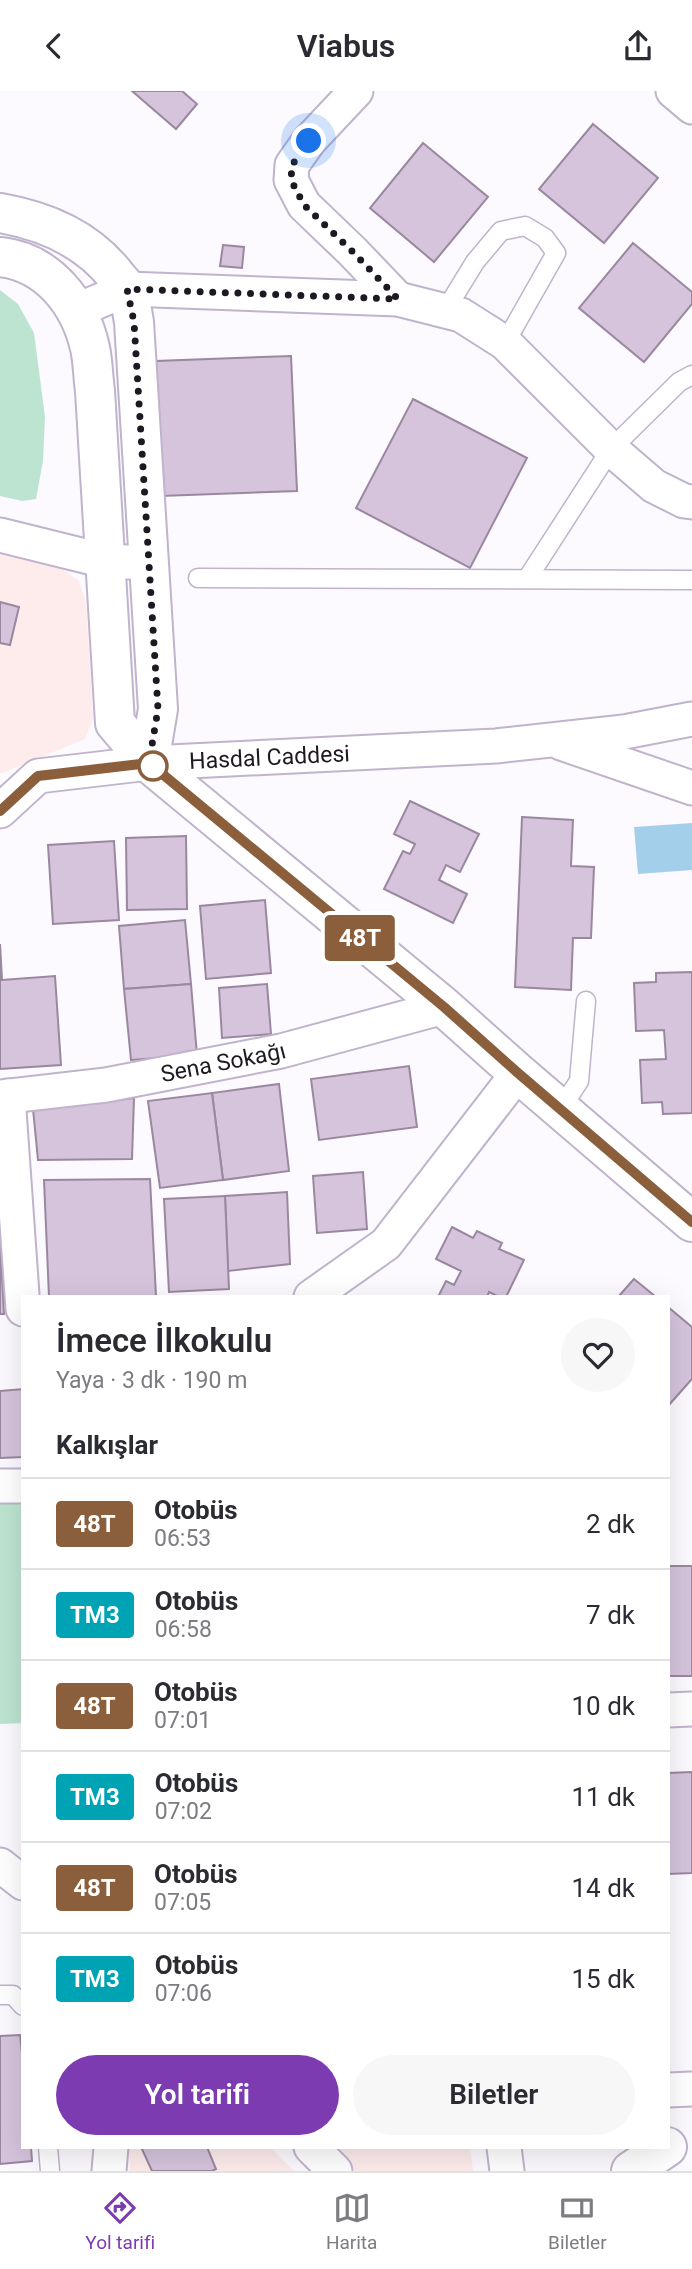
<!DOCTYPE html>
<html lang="tr">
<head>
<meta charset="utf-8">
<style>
  :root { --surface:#fff; --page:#f7f7f7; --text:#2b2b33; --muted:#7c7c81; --line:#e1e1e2; --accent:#7c3bb0 }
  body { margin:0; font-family:Roboto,sans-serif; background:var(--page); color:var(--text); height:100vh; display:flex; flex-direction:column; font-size:26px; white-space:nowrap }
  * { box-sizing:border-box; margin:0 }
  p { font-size:23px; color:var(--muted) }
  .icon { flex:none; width:38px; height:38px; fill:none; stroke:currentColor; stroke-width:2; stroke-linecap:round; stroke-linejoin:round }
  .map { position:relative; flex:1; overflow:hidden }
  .panel { position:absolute; left:21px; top:1204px; width:649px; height:854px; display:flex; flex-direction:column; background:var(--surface); border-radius:0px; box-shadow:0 7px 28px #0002 }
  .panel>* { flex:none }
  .badge { padding:0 14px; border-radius:5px; font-size:24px; line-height:46px }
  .you { position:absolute; width:35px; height:35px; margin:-18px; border:5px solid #fff; border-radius:50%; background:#1a73e8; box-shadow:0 0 0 10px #1a73e833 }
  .map>.badge { position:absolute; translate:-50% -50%; box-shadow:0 0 0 4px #fff }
  h2 { padding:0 35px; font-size:26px; line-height:63px }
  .round { display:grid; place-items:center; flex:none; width:74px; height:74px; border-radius:37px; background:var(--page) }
  .summary { display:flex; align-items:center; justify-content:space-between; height:119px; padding:0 35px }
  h1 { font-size:33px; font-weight:600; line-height:52px }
  .primary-button { display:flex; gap:14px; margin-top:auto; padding:14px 35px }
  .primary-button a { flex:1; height:80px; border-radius:42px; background:var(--accent); color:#fff; font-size:28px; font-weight:600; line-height:80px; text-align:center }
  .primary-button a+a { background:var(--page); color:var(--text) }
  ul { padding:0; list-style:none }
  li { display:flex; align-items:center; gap:21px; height:91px; padding:0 35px; border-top:2px solid var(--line) }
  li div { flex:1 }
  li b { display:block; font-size:26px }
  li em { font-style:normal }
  li .badge { min-width:77px; font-weight:700; text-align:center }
  header { display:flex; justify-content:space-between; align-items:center; height:91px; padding:0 35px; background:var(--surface); font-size:32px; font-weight:600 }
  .tab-bar { display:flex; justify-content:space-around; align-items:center; height:98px; border-top:2px solid var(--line); background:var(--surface); font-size:19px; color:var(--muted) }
  .tab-bar a { display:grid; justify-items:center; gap:4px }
  .tab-bar .current { color:var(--accent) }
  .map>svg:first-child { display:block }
</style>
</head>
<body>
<header><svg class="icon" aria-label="back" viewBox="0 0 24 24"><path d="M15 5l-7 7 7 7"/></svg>Viabus<svg class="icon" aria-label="share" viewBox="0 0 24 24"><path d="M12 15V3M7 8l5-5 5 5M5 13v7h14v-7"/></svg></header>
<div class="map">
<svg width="692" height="2080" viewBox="0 0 692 2080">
  <rect width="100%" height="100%" fill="#fcf9ff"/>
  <g fill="#fdeceb">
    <polygon points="0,461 59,476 79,490 86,512 93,627 85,648 0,683"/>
    <polygon points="129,2056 270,2056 294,2080 130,2080"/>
    <polygon points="335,2056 470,2056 473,2080 355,2080"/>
  </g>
  <g fill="#bde4d1">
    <polygon points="0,199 18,213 34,242 45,326 43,370 36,408 22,410 0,405"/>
    <polygon points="0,1404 23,1404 23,1632 0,1633"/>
  </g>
  <polygon fill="#a4cfeb" points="692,732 692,779 638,783 634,736"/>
  <g fill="#d5c4dc" stroke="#99889f" stroke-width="2">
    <polygon points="132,0 182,0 197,13 176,38"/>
    <polygon points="593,33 658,87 604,152 539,98"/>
    <polygon points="423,52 488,106 434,171 370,117"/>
    <polygon points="633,152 692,201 692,213 644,271 579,217"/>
    <polygon points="223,154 244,156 242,177 220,175"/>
    <polygon points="291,265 297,400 161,405 156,270"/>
    <polygon points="413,308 527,367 470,477 356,417"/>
    <polygon points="0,511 19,516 10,554 0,552"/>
    <polygon points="410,710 479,743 460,781 446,774 439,789 467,803 453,832 384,798 403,760 410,763 415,753 394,743"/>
    <polygon points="522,726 573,729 571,775 594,776 591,847 573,847 571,899 515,896"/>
    <polygon points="186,745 187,818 127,819 126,747"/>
    <polygon points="114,750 119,829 53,833 48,754"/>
    <polygon points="265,809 271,882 206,888 200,815"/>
    <polygon points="185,829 191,893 124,898 119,835"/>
    <polygon points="0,853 2,889 55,885 61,974 0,978"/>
    <polygon points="692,881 692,1022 663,1023 662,1011 642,1012 640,969 666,968 664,939 636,940 634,892 656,891 656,882"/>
    <polygon points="191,893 197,964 131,969 124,898"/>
    <polygon points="267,893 271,943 222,947 219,897"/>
    <polygon points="409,975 417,1036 319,1049 311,988"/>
    <polygon points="279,993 289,1080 223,1089 212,1002"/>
    <polygon points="212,1002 223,1089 160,1097 148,1010"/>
    <polygon points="134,1007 132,1068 38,1069 33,1018"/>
    <polygon points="363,1081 367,1138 317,1142 313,1085"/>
    <polygon points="150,1088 156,1205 49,1206 44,1089"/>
    <polygon points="287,1101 290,1173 228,1180 225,1105"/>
    <polygon points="225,1105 229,1198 169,1201 164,1108"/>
    <polygon points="452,1136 473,1147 477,1140 502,1152 499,1158 524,1169 506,1206 499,1206 489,1201 487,1206 438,1206 446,1190 454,1194 461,1180 436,1168"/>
    <polygon points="0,1151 4,1223 0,1223"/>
    <polygon points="634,1188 656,1206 618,1206"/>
    <polygon points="668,1216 692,1236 692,1288 668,1315"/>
    <polygon points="23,1298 23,1366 0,1367 0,1300"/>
    <rect x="668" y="1475" width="24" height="110"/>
    <polygon points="692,1681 692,1782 668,1783 668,1682"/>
    <polygon points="20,1944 23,1972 23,2056 31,2056 32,2070 0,2073 0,1945"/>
    <polygon points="141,2056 207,2056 216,2078 212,2080 152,2080"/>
  </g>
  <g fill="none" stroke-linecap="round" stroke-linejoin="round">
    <g stroke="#c0b3cc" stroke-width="21">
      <g id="service">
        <polyline points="445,220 475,171 501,140 525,135 545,147 556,162 505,252"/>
        <polyline points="198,487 692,489"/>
        <polyline points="527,488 611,358 679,291 692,284"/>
        <polyline points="560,1019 579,990 586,910"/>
        <polyline points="0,1904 13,1904 23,1915"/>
        <polyline points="48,2056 50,2080"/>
      </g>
    </g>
    <g stroke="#c0b3cc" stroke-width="37">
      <g id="minor">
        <polyline points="356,0 309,50 292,74 291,89 304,114 352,160 398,208"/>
        <polyline points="673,0 692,16"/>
        <polyline points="76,220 127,198 398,208 461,224 505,252 611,358 654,395 684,410 692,411"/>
        <polyline points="0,444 105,470 149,472"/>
        <polyline points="561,652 692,697"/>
        <path id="s1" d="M0,720L38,685L149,672L496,655L624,641L692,628"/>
        <polyline points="8,1005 23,1218"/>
        <path id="s2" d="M0,1006L106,994L281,960L444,916"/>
        <polyline points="311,1206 386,1153 518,982"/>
        <polyline points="0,1395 23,1395"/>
        <polyline points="668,1619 692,1618"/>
        <polyline points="0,1774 23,1792"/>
        <polyline points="668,1999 692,1998"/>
        <polyline points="311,2056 335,2080"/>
        <polyline points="504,2056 507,2080"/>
        <polyline points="109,2080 111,2056"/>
      </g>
    </g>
    <g stroke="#c0b3cc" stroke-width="42">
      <g id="tertiary">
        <path d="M0,122C46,130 88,148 117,186C120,190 125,194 127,199C131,208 132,221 134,231L158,618L149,672"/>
        <path d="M0,166C48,171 80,212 90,257C93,270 93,286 95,300L115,632L149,672L444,916L518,982L692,1131"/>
        <polyline points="631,2080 667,2056"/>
      </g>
    </g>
    <use href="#service" stroke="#fff" stroke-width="18"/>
    <use href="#minor" stroke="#fff" stroke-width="33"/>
    <use href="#tertiary" stroke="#fff" stroke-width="38"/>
  </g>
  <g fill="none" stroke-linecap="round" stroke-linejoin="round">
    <g stroke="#fff" stroke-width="16">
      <polyline id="line" points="0,720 38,685 149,672 444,916 518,982 692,1131"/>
    </g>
    <use href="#line" stroke="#8b5e3c" stroke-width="10"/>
    <polyline stroke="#1d1821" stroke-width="7" stroke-dasharray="0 12.6" points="153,675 149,672 158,618 134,231 127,198 398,208 352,160 304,114 291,89 292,74 309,50"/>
  </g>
  <circle fill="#fff" stroke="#8b5e3c" stroke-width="3.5" cx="153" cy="675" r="14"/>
  <g text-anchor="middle" stroke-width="5" stroke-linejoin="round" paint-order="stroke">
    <g font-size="23" fill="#1d1821" stroke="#fcf9ff">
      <text dy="8" stroke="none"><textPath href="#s1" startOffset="284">Hasdal Caddesi</textPath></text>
      <text dy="8" stroke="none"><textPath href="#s2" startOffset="226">Sena Sokağı</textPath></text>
    </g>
  </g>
</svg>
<div class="you" style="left:309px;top:50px"></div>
<b class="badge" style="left:360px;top:847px;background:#8b5e3c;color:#fff">48T</b>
<section class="panel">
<div class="summary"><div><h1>İmece İlkokulu</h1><p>Yaya · 3 dk · 190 m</p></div><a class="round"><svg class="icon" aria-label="heart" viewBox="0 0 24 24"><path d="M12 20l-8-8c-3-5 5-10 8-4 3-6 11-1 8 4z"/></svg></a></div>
<h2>Kalkışlar</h2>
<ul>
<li><span class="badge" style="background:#8b5e3c;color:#fff">48T</span><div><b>Otobüs</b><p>06:53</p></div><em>2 dk</em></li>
<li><span class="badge" style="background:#00a3b4;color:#fff">TM3</span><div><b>Otobüs</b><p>06:58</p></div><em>7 dk</em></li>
<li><span class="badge" style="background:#8b5e3c;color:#fff">48T</span><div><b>Otobüs</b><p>07:01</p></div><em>10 dk</em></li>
<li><span class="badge" style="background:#00a3b4;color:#fff">TM3</span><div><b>Otobüs</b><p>07:02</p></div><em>11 dk</em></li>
<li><span class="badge" style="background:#8b5e3c;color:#fff">48T</span><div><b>Otobüs</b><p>07:05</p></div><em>14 dk</em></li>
<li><span class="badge" style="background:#00a3b4;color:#fff">TM3</span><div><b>Otobüs</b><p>07:06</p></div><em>15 dk</em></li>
</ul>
<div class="primary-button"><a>Yol tarifi</a><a>Biletler</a></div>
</section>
</div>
<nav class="tab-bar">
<a class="current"><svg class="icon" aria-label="directions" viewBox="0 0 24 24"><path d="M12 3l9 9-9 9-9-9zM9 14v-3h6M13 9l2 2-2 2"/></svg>Yol tarifi</a>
<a><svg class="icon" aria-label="map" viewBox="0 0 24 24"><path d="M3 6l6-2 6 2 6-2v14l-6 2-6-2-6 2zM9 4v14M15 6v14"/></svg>Harita</a>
<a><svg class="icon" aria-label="tickets" viewBox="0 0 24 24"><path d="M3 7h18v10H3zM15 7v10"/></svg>Biletler</a>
</nav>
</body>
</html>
